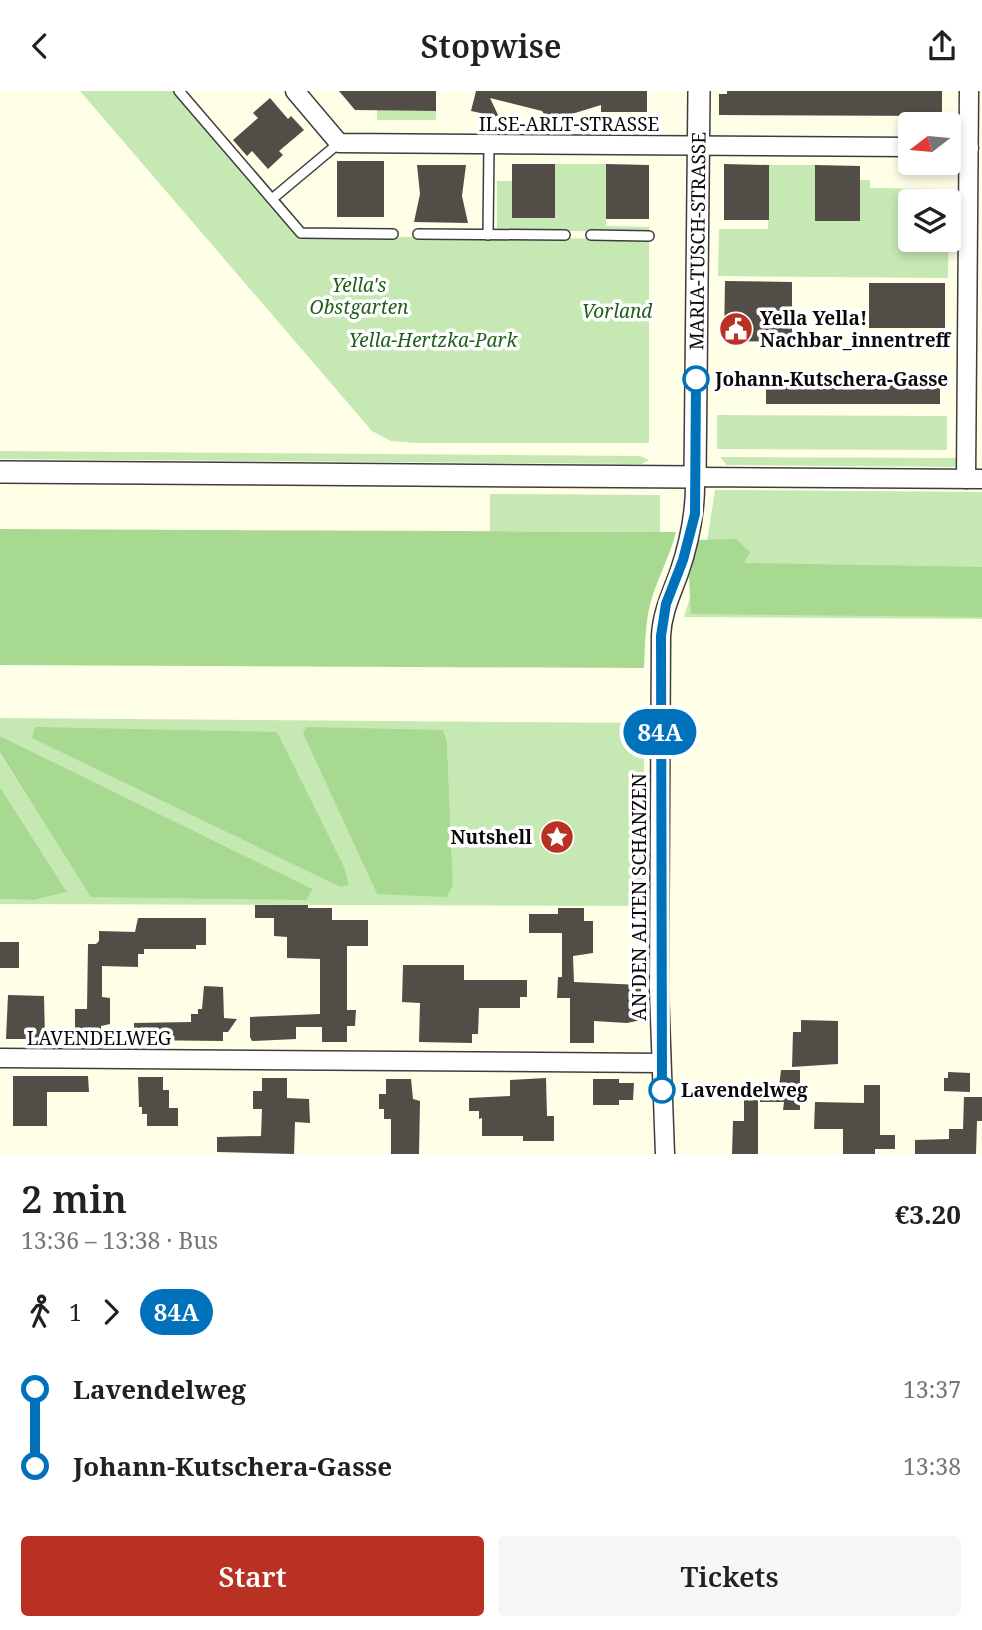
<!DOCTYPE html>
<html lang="en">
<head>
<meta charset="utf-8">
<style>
  :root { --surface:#fff; --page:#f6f6f6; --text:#202124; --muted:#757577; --accent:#b93123 }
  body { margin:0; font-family:"Noto Serif",serif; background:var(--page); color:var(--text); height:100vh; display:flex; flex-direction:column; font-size:26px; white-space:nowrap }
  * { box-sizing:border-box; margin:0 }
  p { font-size:23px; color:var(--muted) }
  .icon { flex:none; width:38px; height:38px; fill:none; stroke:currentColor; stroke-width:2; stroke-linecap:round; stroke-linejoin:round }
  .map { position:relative; height:1063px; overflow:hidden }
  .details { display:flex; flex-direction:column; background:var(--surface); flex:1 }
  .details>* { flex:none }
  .badge { padding:0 14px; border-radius:23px; font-size:24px; line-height:46px }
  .needle { width:46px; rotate:254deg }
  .controls { position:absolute; left:898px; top:21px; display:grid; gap:14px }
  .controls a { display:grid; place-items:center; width:63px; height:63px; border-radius:7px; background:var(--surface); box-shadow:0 4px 10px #0003; font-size:35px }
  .map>.badge { position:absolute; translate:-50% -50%; box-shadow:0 0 0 4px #fff }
  .legs { display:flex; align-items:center; gap:10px; height:77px; padding:0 21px; font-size:23px }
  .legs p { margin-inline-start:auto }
  .summary { display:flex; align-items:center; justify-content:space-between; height:119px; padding:0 21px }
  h1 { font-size:38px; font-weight:600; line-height:52px }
  .action { display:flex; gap:14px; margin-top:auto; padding:14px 21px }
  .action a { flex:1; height:80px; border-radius:7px; background:var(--accent); color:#fff; font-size:28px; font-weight:600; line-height:80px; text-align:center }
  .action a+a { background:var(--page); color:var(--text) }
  ul { padding:0 21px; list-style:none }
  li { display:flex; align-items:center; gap:24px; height:77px; font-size:26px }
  li i { display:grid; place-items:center; width:10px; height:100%; margin:0 9px; background:currentColor }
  li i::after { content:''; width:18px; height:18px; margin:-9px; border:5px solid; border-radius:50%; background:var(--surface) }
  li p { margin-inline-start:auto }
  li:first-child i { background:linear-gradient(#0000 50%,currentColor 0) }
  li:last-child i { background:linear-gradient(currentColor 50%,#0000 0) }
  header { display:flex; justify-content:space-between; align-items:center; height:91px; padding:0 21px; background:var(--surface); font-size:32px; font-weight:600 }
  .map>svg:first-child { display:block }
</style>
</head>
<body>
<header><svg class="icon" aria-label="back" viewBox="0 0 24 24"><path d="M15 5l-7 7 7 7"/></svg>Stopwise<svg class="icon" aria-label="share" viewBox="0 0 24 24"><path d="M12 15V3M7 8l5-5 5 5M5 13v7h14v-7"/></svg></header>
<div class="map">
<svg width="982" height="1063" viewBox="0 0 982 1063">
  <rect width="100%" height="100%" fill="#fffee7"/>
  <g fill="#c6e8b2" fill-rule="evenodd">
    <polygon points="80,0 175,0 299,145 649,148 649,352 418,352 391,350 372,340"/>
    <polygon points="377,19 436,20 436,29 377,29"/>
    <polygon points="555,73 606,73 606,135 649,136 649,141 497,139 497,90 512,90 512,127 555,127"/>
    <path d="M769,74H815L860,89H870V97L949,98L948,187L718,185L719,138H768ZM910,110H948V149H910Z"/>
    <polygon points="717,324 947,325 947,359 717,358"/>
    <polygon points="0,360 640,365 649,369 642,373 0,368"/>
    <polygon points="720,366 963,367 963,376 727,374"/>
    <polygon points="715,399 982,401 982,528 684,526 708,445"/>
    <polygon points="490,403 660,404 660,441 490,440"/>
    <path d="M0,627L644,632V815L0,813V808L34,809L67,801L0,696V663L92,806L313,798L0,645ZM443,639L447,650L453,796L377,803L369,785ZM33,647L349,793L340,796Z"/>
  </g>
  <g fill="#a7d991">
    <path d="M0,438L660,441H676C670,465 658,486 651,510C645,532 645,554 644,577L0,574Z"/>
    <polygon points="736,448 750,461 744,472 982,476 982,526 691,523 689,487 698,449"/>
    <polygon points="35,636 277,641 344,776 349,794 340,796 32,647"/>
    <polygon points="306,636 443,639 447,650 453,795 446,806 377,803 303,642"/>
    <polygon points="0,645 313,798 306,809 91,806 0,662"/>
    <polygon points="0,696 67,801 34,809 0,808"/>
  </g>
  <g fill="#524d46">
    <polygon points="339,0 436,0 436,20 355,19"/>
    <polygon points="476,0 647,0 647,21 601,21 601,14 549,30 542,20 490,7 499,26 471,20"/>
    <polygon points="727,0 942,0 942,25 719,24 719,3 727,3"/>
    <polygon points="270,7 288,28 291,25 304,39 279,60 283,64 268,78 252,60 247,65 233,49 258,27 253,22"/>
    <rect x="337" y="70" width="47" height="56"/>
    <rect x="512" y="73" width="43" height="54"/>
    <polygon points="606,73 649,74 649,128 606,128"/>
    <polygon points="724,73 769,74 769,129 724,129"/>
    <polygon points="417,74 466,74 462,105 468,132 414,131 420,103"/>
    <polygon points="815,74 860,75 860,130 815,130"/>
    <polygon points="725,190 792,191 792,251 724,250"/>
    <rect x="869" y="192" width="76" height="45"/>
    <rect x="766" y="286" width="174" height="27"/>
    <polygon points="255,814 308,814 308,817 332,817 332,829 368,829 368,855 347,855 347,919 356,919 355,935 347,935 347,951 322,951 322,936 296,936 296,948 252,950 250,946 250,926 320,923 320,868 287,867 287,846 274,845 274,827 255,827"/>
    <polygon points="558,817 584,817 584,830 593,830 593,862 573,865 574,891 641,894 641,929 627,932 594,930 594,952 570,952 570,907 557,907 558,886 562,886 562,842 529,842 529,823 558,823"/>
    <polygon points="138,827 206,827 206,854 196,854 196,858 144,858 144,863 138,863 138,876 102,875 102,906 110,907 110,933 101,935 101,949 75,949 75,918 87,918 88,853 96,853 99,850 99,840 135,841"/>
    <rect x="0" y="851" width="19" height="26"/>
    <polygon points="403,874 464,874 464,889 527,889 527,906 520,906 520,917 479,917 478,943 472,943 472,952 419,951 420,912 402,911"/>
    <polygon points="204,895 223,896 224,927 237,928 228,941 223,941 223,950 134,949 134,932 191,931 191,923 198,923 198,918 202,918"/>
    <polygon points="8,904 44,905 45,948 6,948"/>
    <polygon points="801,929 838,930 838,973 792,976 793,941 801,941"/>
    <polygon points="781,979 800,979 800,1019 783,1019 784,1011 760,1011 760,996 779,996"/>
    <polygon points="948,981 970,982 970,1001 944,1000 944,987 948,987"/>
    <polygon points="13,985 88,985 89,1001 47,1001 47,1035 13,1035"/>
    <polygon points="138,986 163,986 163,999 169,999 169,1017 178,1017 178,1035 147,1035 147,1023 142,1023 142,1016 139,1016"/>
    <polygon points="262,987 287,987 287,1007 309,1008 310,1032 295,1031 294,1063 217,1061 217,1046 261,1045 262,1018 253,1018 253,1000 262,1000"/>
    <polygon points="546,987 547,1025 554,1025 554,1050 523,1050 523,1045 482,1045 482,1027 479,1028 479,1020 469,1020 469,1007 510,1005 510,989"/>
    <polygon points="386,988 411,988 413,1008 420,1010 419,1063 391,1063 391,1028 384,1028 384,1018 379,1018 379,1003 386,1003"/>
    <polygon points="593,988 619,988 619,992 634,992 633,1009 619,1009 619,1014 593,1014"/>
    <polygon points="864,994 880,994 880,1044 895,1044 895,1058 875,1058 875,1063 843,1063 843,1038 814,1038 815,1011 864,1012"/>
    <polygon points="744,1003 758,1003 758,1063 732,1063 733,1030 744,1030"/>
    <polygon points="964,1006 982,1006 982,1030 977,1030 976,1063 915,1063 915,1049 949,1048 949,1038 963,1038"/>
  </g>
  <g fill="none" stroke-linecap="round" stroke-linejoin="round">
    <g stroke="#3d3d3d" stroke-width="12">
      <g id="service">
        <polyline points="179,0 301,142 393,143"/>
        <polyline points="272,108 339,52"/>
        <polyline points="418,143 565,144"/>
        <polyline points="488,144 489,54"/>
        <polyline points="591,144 649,145"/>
      </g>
    </g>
    <g stroke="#3d3d3d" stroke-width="21">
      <g id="minor">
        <polyline points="295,0 339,52 910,56"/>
        <polyline points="948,57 969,57"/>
        <polyline points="966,388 969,0"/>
        <polyline points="0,967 660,972"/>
        <path d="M665,1063L659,899L661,545C662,522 671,504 679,482C690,450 696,420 695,386L982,388"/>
      </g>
    </g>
    <g stroke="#3d3d3d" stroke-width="24">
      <g id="tertiary">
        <path id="s1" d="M0,381L695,386L699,0"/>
      </g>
    </g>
    <use href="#service" stroke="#fff" stroke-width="9"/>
    <use href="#minor" stroke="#fff" stroke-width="18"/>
    <use href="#tertiary" stroke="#fff" stroke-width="21"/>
  </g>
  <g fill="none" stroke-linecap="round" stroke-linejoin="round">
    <g stroke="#fff" stroke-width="16">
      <polyline id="line-1" points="662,999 661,545 666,513 683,469 695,423 696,288"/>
    </g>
    <use href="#line-1" stroke="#0072bc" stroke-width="10"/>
  </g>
  <defs>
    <g id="civic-disc" transform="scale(1.75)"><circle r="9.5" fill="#b93123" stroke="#fff"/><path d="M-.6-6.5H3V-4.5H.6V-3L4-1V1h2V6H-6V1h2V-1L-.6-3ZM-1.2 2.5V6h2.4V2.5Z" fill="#fff"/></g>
    <g id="sight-disc" transform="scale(1.75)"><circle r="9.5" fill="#b93123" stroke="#fff"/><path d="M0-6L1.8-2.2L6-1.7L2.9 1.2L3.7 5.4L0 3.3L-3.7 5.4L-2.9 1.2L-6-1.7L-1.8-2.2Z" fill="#fff"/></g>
  </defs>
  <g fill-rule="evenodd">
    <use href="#civic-disc" x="736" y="238"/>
    <use href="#sight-disc" x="557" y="746"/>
  </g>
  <g fill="#fff" stroke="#0072bc" stroke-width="3.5">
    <circle cx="696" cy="288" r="12"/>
    <circle cx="662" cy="999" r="12"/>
  </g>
  <g text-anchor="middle" stroke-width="7" stroke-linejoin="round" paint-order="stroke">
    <g font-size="19" fill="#0a0a0a" stroke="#fff">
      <text x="569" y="40">ILSE-ARLT-STRASSE</text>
      <text dy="7" stroke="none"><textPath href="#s1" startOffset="931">MARIA-TUSCH-STRASSE</textPath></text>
      <text transform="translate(639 806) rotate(-90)" y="7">AN DEN ALTEN SCHANZEN</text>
      <text x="99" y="954">LAVENDELWEG</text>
    </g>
    <g font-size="19" font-style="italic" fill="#20601b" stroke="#fff">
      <text x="359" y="201">Yella's<tspan x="359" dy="22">Obstgarten</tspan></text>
      <text x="617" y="227">Vorland</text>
      <text x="433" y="256">Yella-Hertzka-Park</text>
    </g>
    <g font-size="19" font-weight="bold" fill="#0a0a0a" stroke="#fff" text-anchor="start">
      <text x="760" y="234">Yella Yella!<tspan x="760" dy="22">Nachbar_innentreff</tspan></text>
      <text x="532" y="753" text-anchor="end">Nutshell</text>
    </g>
    <g font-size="19" font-weight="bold" fill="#0a0a0a" stroke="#fff" text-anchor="start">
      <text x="715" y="295">Johann-Kutschera-Gasse</text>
      <text x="681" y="1006">Lavendelweg</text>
    </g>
  </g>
</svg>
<div class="controls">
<a><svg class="needle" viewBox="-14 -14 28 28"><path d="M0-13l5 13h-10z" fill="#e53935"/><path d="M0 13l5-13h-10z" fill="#757577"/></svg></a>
<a><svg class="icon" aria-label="layers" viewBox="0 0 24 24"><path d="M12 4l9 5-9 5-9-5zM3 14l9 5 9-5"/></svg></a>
</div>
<b class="badge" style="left:660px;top:641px;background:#0072bc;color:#fff">84A</b>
</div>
<section class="details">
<div class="summary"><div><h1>2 min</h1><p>13:36 – 13:38 · Bus</p></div><b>€3.20</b></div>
<div class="legs"><svg class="icon" aria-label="walk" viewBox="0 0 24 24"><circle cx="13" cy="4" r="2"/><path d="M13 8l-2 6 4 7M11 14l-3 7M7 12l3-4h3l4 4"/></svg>1<svg class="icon" aria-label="forward" viewBox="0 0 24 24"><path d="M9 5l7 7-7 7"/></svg><b class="badge" style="background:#0072bc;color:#fff">84A</b></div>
<ul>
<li><i style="color:#0072bc"></i><b>Lavendelweg</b><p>13:37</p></li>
<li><i style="color:#0072bc"></i><b>Johann-Kutschera-Gasse</b><p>13:38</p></li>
</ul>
<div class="action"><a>Start</a><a>Tickets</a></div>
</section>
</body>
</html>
